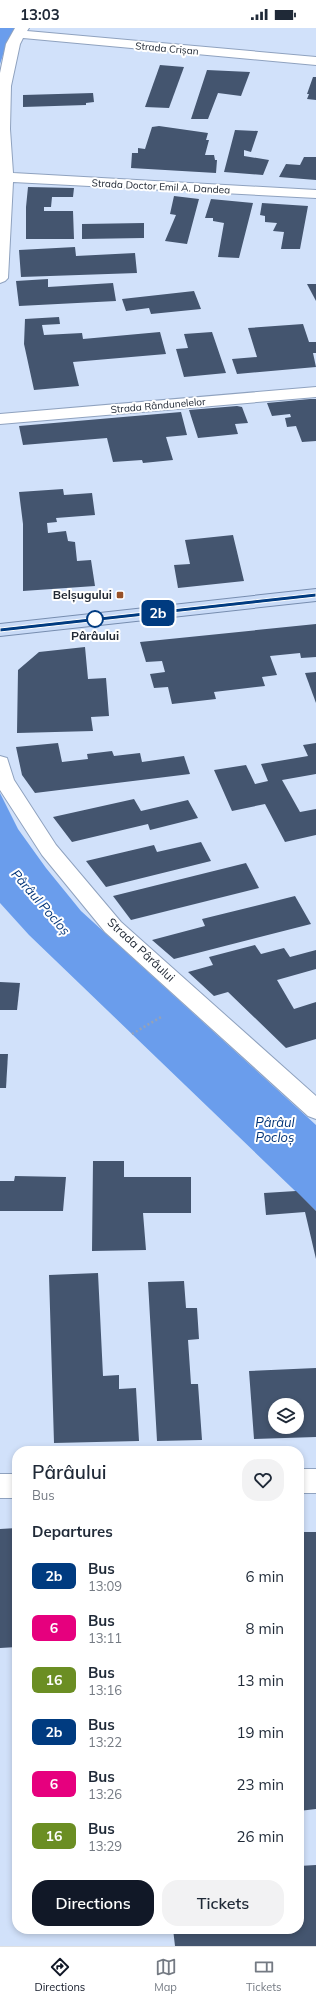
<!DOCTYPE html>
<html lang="en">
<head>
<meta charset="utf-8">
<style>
  :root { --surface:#fff; --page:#f2f2f3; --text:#1f2937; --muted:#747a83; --line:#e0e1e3; --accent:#111827 }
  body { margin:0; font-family:Mulish,sans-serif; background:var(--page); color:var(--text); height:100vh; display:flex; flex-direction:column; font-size:15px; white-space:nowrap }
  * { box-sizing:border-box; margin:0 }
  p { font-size:13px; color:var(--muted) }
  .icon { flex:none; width:22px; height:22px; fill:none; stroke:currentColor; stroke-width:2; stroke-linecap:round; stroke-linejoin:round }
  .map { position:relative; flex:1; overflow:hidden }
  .details { position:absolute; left:12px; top:1418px; width:292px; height:488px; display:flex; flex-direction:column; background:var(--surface); border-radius:16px; box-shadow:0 2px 6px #0003 }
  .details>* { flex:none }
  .badge { padding:0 8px; border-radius:6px; font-size:14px; line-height:26px }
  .controls { position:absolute; left:268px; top:1370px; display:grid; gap:8px }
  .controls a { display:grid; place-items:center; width:36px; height:36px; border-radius:50%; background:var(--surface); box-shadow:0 2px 6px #0003; font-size:20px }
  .map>.badge { position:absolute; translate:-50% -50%; box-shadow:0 0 0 2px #fff }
  h2 { padding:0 20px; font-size:15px; line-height:36px }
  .round { display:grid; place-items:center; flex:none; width:42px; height:42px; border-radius:16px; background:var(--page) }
  .summary { display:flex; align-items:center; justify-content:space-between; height:68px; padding:0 20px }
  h1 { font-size:19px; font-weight:600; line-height:30px }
  .button { display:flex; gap:8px; margin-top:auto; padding:8px 20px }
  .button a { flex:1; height:46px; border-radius:16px; background:var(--accent); color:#fff; font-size:16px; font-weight:600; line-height:46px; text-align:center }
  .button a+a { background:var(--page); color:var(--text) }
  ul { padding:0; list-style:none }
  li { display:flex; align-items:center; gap:12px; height:52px; padding:0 20px }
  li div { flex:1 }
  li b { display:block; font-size:15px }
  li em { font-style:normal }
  li .badge { min-width:44px; font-weight:700; text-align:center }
  .status { display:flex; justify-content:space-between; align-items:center; height:28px; padding:0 20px; background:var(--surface); direction:ltr }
  .status svg { height:11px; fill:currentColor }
  .tab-bar { display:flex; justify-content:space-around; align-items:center; height:56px; border-top:1px solid var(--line); background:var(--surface); font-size:11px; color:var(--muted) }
  .tab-bar a { display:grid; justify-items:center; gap:2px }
  .tab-bar .on { color:var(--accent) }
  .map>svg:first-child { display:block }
</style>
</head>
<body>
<div class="status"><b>13:03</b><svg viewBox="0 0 49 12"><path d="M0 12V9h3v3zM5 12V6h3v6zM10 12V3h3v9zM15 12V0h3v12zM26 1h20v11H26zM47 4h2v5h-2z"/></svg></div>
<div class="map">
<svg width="316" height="1918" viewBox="0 0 316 1918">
  <rect width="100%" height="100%" fill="#d1e1fa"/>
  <g fill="#6a9dec">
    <polygon points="0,0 16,0 5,21 0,36"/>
    <polygon points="0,765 18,801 46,840 81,883 316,1097 316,1183 29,907 0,875"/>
  </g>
  <g fill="#44556f" fill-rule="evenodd">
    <polygon points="160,37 184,39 169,80 145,79"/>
    <polygon points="207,42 250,44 241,68 218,65 208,91 191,91"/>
    <polygon points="313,49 316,49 316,72 307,71 309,66 307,66"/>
    <polygon points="93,65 94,74 86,75 86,77 23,79 23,67"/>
    <polygon points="159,98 208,105 206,112 209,112 205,127 214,127 215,132 217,132 216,145 131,140 132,125 138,125 138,120 145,121 152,99"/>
    <polygon points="235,102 258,103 251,124 244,122 244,128 269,132 263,147 224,144"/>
    <polygon points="304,129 316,129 316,152 279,149 286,136 300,137"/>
    <polygon points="28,159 74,160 73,169 52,169 51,179 44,179 44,183 73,183 74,211 26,211 26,179"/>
    <polygon points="174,168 199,171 187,216 165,213 176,187 170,186"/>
    <polygon points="211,171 253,175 239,230 218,229 224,195 213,193 213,190 205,190"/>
    <polygon points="262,175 308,178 300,221 281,221 284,204 273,203 277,195 265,194 265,188 260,187"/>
    <polygon points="144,195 144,210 82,211 82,196"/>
    <polygon points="75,219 76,228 135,225 137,245 21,249 19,222"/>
    <polygon points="48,251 48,259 113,255 116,273 19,278 16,253"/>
    <polygon points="307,256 316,256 316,273"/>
    <polygon points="194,263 201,281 151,286 149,280 126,283 122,271"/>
    <polygon points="59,289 60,296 42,297 44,307 82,305 83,311 160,304 166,326 73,334 79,358 34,362 24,316 25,291"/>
    <polygon points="303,296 309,314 316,314 316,325 313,325 316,339 237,346 232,331 257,329 248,300"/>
    <polygon points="212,304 226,345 184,349 176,321 188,320 184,306"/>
    <polygon points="310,371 316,371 316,413 302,414 296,398 287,399 285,390 291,389 290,386 272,388 267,375"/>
    <polygon points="237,378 242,379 248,395 235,396 238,406 198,410 189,382"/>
    <polygon points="181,384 187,407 166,409 173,432 143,435 142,432 113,434 107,410 23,417 19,398"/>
    <polygon points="63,461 64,467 92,465 95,487 56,490 57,494 47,495 48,505 66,503 68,513 75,514 77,533 91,532 95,558 23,563 23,496 19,464"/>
    <polygon points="233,507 244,553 178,560 174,537 190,536 185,512"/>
    <polygon points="316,596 316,629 301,630 300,625 270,628 277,647 262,649 265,658 214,664 216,671 172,676 168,659 154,660 150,646 165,644 162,633 146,634 140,614"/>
    <polygon points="85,619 88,651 106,650 109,688 91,689 93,703 17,705 18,642 39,624"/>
    <polygon points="316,644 316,675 305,645"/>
    <polygon points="58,715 62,734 88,731 87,726 112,723 114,728 140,725 142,734 184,728 190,746 35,765 22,747 16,719"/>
    <polygon points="316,715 316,746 282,752 300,784 316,781 316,807 285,814 265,776 232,783 214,742 246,737 255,756 268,753 261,736 308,728 303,717"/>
    <polygon points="134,771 141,783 188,772 198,790 150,802 148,796 72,814 53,789"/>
    <polygon points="201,814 211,833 106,859 86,833 154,817 157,824"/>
    <polygon points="246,835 259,860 131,892 113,868"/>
    <polygon points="295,868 311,896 174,931 152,912 205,898 202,891"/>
    <polygon points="255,917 261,926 284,920 290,929 316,922 316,941 277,952 294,981 316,974 316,1011 286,1020 228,964 214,968 188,944 213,937 209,929"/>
    <polygon points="0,954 20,955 17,982 0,982"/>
    <polygon points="0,1026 8,1026 6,1060 0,1060"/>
    <polygon points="93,1133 124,1133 124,1149 191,1149 191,1185 143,1185 146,1222 92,1223"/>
    <polygon points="15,1148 66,1149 63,1183 0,1183 0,1153 14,1153"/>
    <polygon points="296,1163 316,1183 316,1231 305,1184 266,1187 264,1165"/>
    <polygon points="98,1245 103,1348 119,1347 119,1361 136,1360 139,1413 54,1415 49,1247"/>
    <polygon points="184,1253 186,1280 197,1280 199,1311 188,1312 191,1356 198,1356 202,1412 157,1413 148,1254"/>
    <path d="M316,1340V1409L254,1411L249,1343ZM275,1377H297V1399H275Z"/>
    <polygon points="17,1500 17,1619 0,1620 0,1501"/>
    <polygon points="299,1504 316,1504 316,1781 299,1783"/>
    <polygon points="316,1837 316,1918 175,1918 173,1901 299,1901 299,1838"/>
  </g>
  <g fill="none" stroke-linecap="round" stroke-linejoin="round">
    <g stroke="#8fa2bf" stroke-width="2">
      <g id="minor">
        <polygon points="15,0 29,0 27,3 316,29 316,37 23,10 20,16 11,58 10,101 13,145 316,162 316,170 13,154 8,250 5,253 0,255 0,45 6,16"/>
        <polygon points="316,359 316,369 0,396 0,386"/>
        <polygon points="0,728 7,730 14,752 56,817 121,894 316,1068 316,1091 308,1088 105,904 42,827 0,762"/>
        <rect x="299" y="1441" width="17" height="24"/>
        <rect x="0" y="1446" width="17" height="24"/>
      </g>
    </g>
    <g stroke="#778daf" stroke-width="2">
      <polygon id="major" points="316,561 316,573 0,608 0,596"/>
    </g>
    <polyline stroke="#95a2b7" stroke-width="2.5" stroke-dasharray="2 2.5" stroke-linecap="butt" points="132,1006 161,989"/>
    <use href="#minor" fill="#fff" fill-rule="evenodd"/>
    <use href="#major" fill="#c9dbf7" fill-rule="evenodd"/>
  </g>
  <polygon fill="#003b80" stroke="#fff" points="316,565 316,569 0,604 0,600"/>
  <rect fill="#975128" stroke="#fff" stroke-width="1.5" x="116" y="563" width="8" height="8" rx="2"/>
  <circle fill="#fff" stroke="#003b80" stroke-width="2" cx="95" cy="591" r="8"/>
  <g text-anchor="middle" stroke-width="4" stroke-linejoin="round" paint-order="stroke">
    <g font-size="10" fill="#212935" stroke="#fff">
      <text transform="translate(167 20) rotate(5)" y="4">Strada Crișan</text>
      <text transform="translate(161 158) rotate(3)" y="4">Strada Doctor Emil A. Dandea</text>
      <text transform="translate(158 377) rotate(-5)" y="4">Strada Rândunelelor</text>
    </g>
    <g font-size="12" font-weight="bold" fill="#212935" stroke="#fff" text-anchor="end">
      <text x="112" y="571">Belșugului</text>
    </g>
    <g font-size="12" font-weight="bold" fill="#212935" stroke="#fff">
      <text x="95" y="612">Pârâului</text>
    </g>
    <g font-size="12" fill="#212935" stroke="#fff">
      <text transform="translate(141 922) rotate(43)" y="4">Strada Pârâului</text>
    </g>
    <g font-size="13" font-style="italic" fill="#033579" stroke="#fff">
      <text transform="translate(41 874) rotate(49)" y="5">Pârâul Pocloș</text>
      <text x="275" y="1099">Pârâul<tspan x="275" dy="15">Pocloș</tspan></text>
    </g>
  </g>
</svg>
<div class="controls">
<a><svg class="icon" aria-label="layers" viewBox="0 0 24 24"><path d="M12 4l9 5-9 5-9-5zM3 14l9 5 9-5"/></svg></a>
</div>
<b class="badge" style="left:158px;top:585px;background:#003b80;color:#fff">2b</b>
<section class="details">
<div class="summary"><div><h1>Pârâului</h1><p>Bus</p></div><a class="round"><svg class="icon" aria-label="heart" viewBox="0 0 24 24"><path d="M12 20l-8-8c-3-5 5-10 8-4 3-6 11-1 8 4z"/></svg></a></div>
<h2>Departures</h2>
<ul>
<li><span class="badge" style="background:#003b80;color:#fff">2b</span><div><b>Bus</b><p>13:09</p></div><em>6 min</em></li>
<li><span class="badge" style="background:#e6007e;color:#fff">6</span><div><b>Bus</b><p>13:11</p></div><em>8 min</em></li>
<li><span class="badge" style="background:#6b8e23;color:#fff">16</span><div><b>Bus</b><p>13:16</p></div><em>13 min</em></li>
<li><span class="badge" style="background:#003b80;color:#fff">2b</span><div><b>Bus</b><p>13:22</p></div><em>19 min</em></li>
<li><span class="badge" style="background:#e6007e;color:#fff">6</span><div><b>Bus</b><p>13:26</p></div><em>23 min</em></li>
<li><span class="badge" style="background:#6b8e23;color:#fff">16</span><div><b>Bus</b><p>13:29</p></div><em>26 min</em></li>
</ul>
<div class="button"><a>Directions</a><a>Tickets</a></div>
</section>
</div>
<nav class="tab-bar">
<a class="on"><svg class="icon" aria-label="directions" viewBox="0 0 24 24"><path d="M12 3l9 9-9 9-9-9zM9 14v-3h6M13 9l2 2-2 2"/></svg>Directions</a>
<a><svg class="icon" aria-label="map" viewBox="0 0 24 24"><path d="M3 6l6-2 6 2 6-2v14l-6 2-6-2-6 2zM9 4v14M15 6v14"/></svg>Map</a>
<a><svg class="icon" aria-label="tickets" viewBox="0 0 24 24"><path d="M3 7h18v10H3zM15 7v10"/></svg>Tickets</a>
</nav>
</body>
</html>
